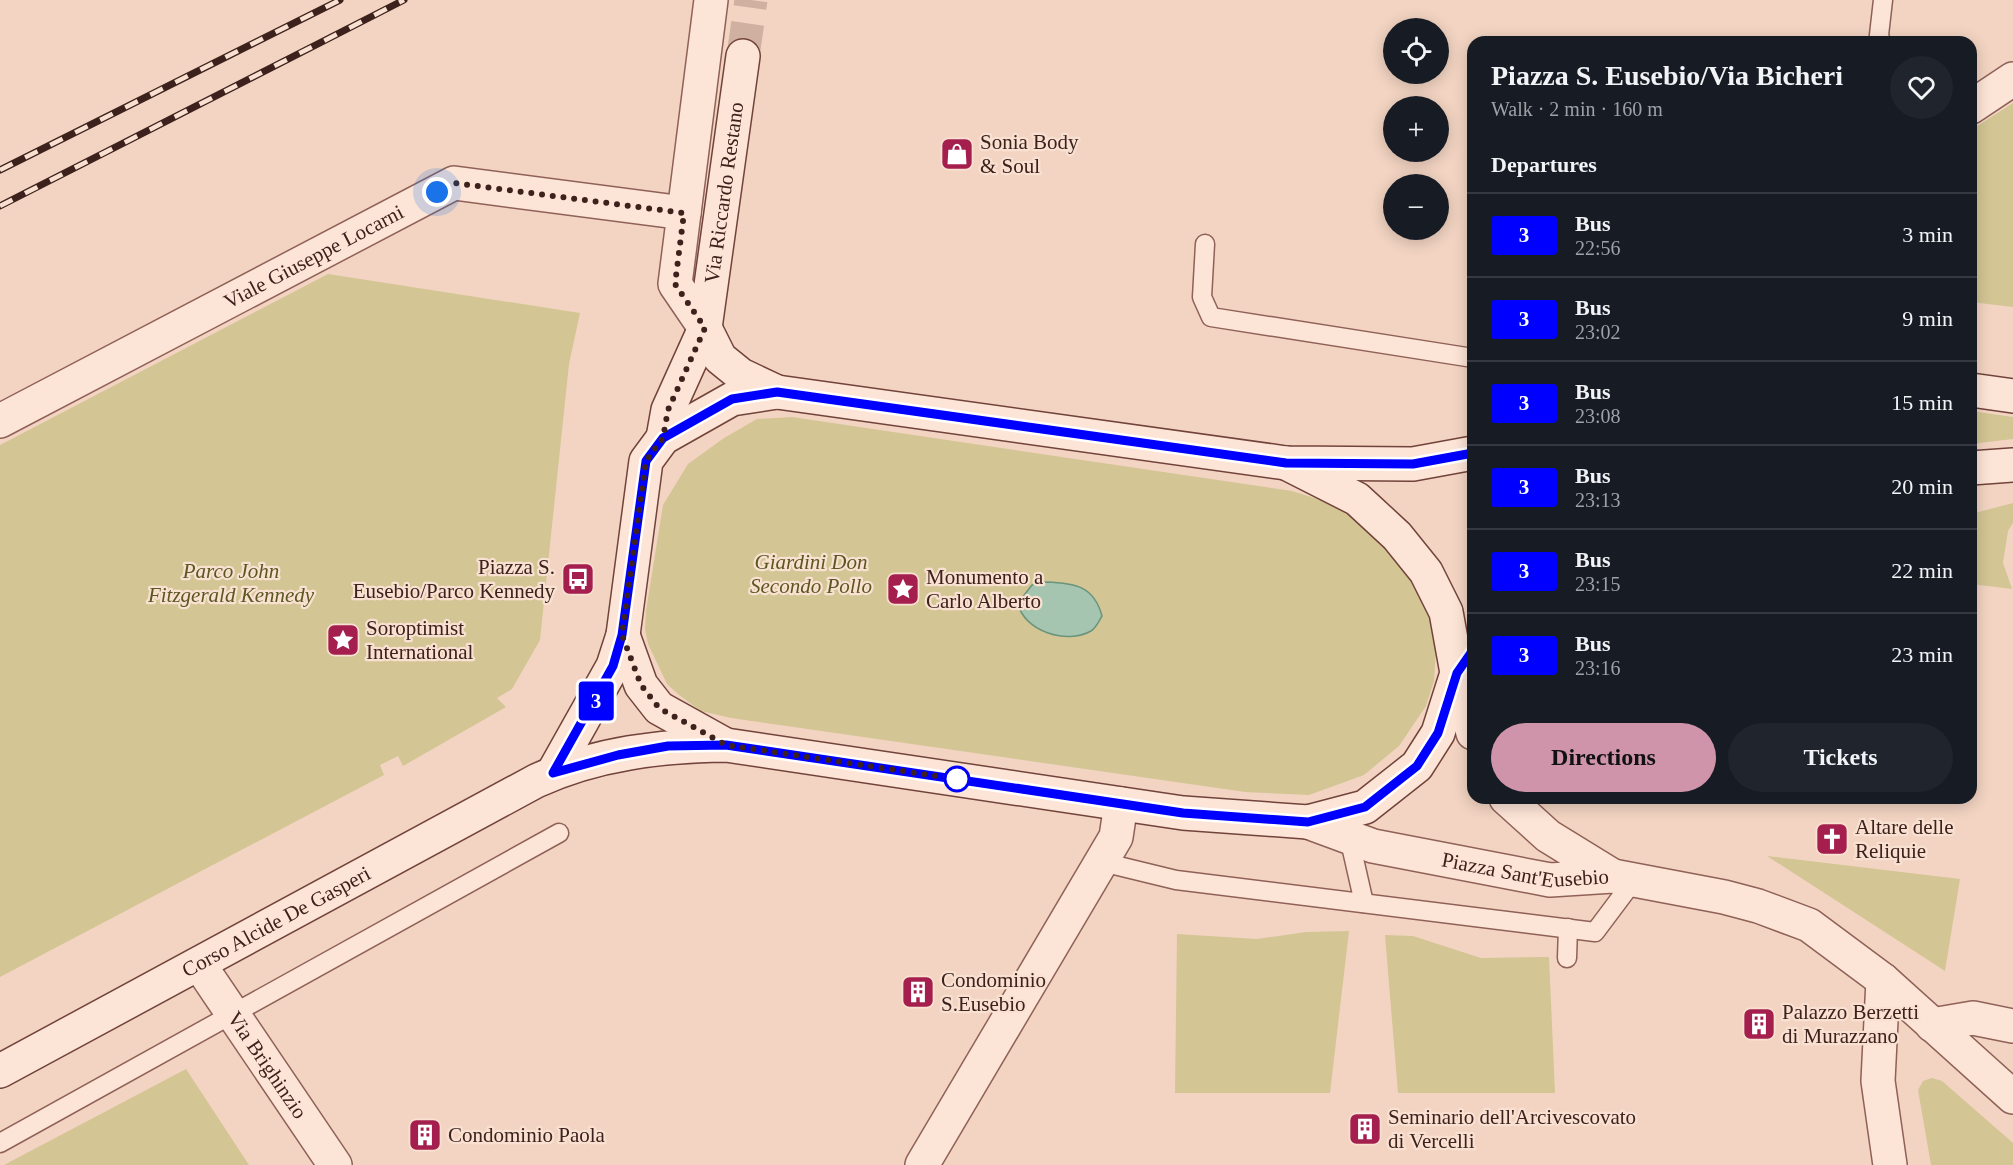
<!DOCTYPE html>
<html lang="en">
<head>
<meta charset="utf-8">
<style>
  :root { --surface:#171b24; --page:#20242c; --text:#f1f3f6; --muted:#9ea1a6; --line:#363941; --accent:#cf94aa }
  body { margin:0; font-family:Georgia,serif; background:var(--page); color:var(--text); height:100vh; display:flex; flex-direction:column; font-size:22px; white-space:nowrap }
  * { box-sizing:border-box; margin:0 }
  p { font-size:20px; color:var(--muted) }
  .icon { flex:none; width:33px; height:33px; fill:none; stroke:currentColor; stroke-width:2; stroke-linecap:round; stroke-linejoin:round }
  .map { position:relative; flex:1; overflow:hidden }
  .details { position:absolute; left:1467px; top:36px; width:510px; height:768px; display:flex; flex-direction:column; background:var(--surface); border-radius:18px; box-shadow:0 3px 15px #0003 }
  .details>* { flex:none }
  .badge { padding:0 12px; border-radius:4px; font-size:21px; line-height:39px }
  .controls { position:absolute; left:1383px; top:18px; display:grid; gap:12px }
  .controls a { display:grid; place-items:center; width:66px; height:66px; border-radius:50%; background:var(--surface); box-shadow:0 3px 15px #0003; font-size:30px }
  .you { position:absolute; width:30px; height:30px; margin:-15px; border:4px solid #fff; border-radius:50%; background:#1a73e8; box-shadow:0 0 0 9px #1a73e833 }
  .map>.badge { position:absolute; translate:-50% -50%; box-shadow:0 0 0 3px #fff }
  h2 { padding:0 24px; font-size:22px; line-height:54px }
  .round { display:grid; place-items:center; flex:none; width:63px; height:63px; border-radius:32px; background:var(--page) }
  .summary { display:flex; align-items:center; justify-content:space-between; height:102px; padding:0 24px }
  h1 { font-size:28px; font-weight:700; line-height:45px }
  .cta { display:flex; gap:12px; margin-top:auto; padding:12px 24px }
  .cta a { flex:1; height:69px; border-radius:36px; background:var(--accent); color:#111; font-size:24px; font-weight:700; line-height:69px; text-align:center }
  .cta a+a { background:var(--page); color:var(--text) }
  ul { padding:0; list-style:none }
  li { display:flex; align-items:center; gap:18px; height:84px; padding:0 24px; border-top:2px solid var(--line) }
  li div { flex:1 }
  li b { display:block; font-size:22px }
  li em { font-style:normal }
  li .badge { min-width:66px; font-weight:700; text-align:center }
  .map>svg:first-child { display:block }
</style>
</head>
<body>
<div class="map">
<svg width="2013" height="1165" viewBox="0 0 2013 1165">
  <rect width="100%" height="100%" fill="#f3d4c2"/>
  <g fill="#d3c594">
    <polygon points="2013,103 2013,307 1971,302 1971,130"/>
    <polygon points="328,274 580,313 569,364 540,640 512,689 497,698 506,707 403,766 398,756 380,765 384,775 0,977 0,445"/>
    <polygon points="1971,411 2013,417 2013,439 1971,444"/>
    <polygon points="792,417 1292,491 1343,507 1415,567 1437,632 1434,681 1426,706 1399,746 1364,775 1309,795 1245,792 731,718 701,711 679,695 667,684 648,644 645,629 646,611 663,505 688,464 724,438 757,419"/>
    <polygon points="2013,503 2013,523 2008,531 2003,563 2012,589 1971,584 1971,514"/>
    <polygon points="1767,856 1960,879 1945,971"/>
    <polygon points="1349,931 1330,1093 1175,1093 1177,934 1257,939 1306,932"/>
    <polygon points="1385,935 1413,936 1481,958 1549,957 1555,1093 1398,1093"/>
    <polygon points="186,1069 249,1165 4,1165"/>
    <polygon points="1932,1078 1942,1081 2013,1143 2013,1165 1931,1165 1918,1090 1923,1081"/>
  </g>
  <path fill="#a5c5b0" stroke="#6a957c" stroke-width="1.5" d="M1046,582C1075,583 1094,586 1102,616C1099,621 1096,628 1091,631C1067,645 1023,631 1018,603L1032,585Z"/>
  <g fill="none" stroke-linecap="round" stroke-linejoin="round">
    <polyline stroke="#cfb0a1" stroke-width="33" stroke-dasharray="33 16" stroke-linecap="butt" points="743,56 751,0"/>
    <g stroke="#8f6157" stroke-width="21">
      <g id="lane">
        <polyline points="1881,42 1879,35 1883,0"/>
        <polyline points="1205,244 1202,297 1211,317 1473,358"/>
        <polyline points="1349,837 1364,903"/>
        <polyline points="1102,862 1176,880 1595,932 1634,880"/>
        <polyline points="1567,958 1568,928"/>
        <polyline points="0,1143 559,833"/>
      </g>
    </g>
    <g stroke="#8f6157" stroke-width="36">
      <g id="street">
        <polyline points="1971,107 2013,79"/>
        <polyline points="705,328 675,284 711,0"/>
        <path id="s1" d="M0,421L454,183L684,213"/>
        <polyline points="1457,673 1473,733"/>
        <polyline points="1506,798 1548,836 1613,876"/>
        <path id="s2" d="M1308,822L1373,846L1550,880L1613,876L1724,897L1758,906L1809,925L1883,980L2013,1097"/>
        <path id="s3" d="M199,964L335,1165"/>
        <polyline points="1883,980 1878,1081 1890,1165"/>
        <polyline points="1932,1025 1973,1018 2013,1026"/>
        <polyline points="922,1165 1116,837 1121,804"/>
      </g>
    </g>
    <g stroke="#71433a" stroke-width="36">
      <g id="secondary">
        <polyline points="705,328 720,358 741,375 777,392"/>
        <polyline points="1971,390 2013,396"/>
        <path id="s4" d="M663,438L668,410L705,328L743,56"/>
        <polyline points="1971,468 2013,465"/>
        <polyline points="623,635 641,685 659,708 722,743"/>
        <polyline points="553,773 613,666 623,635 646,461 663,438 732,399 777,392 1286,463 1413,464 1473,453"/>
        <path id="s5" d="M0,1071L536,781C596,753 662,746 726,745L1183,813L1308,822L1365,807L1417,766L1438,733L1457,673L1446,612L1426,572L1397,536L1357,499L1286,463"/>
      </g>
    </g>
    <use href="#lane" stroke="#fce4d6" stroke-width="18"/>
    <use href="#street" stroke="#fce4d6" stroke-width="33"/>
    <use href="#secondary" stroke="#fce4d6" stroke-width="33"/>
    <g stroke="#3d211c" stroke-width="7">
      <g id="rail">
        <polyline points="0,170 340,0"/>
        <polyline points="0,206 404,0"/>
      </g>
    </g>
    <use href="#rail" stroke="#f9e1d2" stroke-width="4.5" stroke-dasharray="14" stroke-linecap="butt"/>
  </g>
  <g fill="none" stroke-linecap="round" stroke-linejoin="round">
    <g stroke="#fff" stroke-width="14">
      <polyline id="line" points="1473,453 1413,464 1286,463 777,392 732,399 663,438 646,461 622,635 613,666 553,773 618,755 668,746 726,745 1183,813 1308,822 1365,807 1417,766 1438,733 1457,673 1473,650"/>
    </g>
    <use href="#line" stroke="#00f" stroke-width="9"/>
    <polyline stroke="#3d211c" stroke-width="6" stroke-dasharray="0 10.8" points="437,192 454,183 684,213 675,284 705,328 668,410 663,438 646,461 622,635 641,685 659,708 726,745 957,779"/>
  </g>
  <defs>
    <g id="shop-square" transform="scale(1.725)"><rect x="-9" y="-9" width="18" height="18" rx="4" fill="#a51f4e" stroke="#f9e1d2"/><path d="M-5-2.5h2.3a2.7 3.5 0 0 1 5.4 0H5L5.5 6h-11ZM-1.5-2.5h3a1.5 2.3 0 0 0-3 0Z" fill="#fff"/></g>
    <g id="bus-square" transform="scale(1.725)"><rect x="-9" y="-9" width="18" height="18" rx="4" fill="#a51f4e" stroke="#f9e1d2"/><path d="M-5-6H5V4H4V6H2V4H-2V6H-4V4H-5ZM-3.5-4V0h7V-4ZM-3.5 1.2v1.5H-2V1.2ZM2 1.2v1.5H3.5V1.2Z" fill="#fff"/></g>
    <g id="sight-square" transform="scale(1.725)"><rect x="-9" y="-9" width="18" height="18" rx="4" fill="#a51f4e" stroke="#f9e1d2"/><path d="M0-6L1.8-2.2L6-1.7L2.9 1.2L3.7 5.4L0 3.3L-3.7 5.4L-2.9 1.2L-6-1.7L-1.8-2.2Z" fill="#fff"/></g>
    <g id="church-square" transform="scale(1.725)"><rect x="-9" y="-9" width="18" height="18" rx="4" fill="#a51f4e" stroke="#f9e1d2"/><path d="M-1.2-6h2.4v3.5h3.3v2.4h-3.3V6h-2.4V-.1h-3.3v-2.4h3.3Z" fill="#fff"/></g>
    <g id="building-square" transform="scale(1.725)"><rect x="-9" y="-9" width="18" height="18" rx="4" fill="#a51f4e" stroke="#f9e1d2"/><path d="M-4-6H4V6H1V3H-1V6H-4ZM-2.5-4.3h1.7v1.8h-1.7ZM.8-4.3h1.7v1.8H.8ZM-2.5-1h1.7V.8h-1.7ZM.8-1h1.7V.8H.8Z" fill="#fff"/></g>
  </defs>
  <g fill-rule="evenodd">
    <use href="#shop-square" x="957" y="154"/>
    <use href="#bus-square" x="578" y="579"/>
    <use href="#sight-square" x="903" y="589"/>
    <use href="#sight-square" x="343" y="640"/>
    <use href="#church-square" x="1832" y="839"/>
    <use href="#building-square" x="918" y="992"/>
    <use href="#building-square" x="1759" y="1024"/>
    <use href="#building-square" x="1365" y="1129"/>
    <use href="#building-square" x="425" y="1135"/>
  </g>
  <circle fill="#fff" stroke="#00f" stroke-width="3" cx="957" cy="779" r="12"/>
  <g text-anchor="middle" stroke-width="4.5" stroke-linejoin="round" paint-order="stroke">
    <g font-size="21" fill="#3d211c" stroke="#f9e1d2" text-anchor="start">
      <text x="980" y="149">Sonia Body<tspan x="980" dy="24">&amp; Soul</tspan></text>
      <text x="555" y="574" text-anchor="end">Piazza S.<tspan x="555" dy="24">Eusebio/Parco Kennedy</tspan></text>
      <text x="926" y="584">Monumento a<tspan x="926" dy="24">Carlo Alberto</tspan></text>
      <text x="366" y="635">Soroptimist<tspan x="366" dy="24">International</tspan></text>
      <text x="1855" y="834">Altare delle<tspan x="1855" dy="24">Reliquie</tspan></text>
      <text x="941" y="987">Condominio<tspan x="941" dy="24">S.Eusebio</tspan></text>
      <text x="1782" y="1019">Palazzo Berzetti<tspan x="1782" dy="24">di Murazzano</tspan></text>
      <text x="1388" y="1124">Seminario dell'Arcivescovato<tspan x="1388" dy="24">di Vercelli</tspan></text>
      <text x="448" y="1142">Condominio Paola</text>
    </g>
    <g font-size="21" fill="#3d211c" stroke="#f9e1d2">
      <text dy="7" stroke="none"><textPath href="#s4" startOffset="255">Via Riccardo Restano</textPath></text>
      <text dy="7" stroke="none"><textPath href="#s1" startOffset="354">Viale Giuseppe Locarni</textPath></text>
      <text dy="7" stroke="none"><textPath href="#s2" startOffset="224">Piazza Sant'Eusebio</textPath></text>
      <text dy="7" stroke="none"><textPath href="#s5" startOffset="314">Corso Alcide De Gasperi</textPath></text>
      <text dy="7" stroke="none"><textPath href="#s3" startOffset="122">Via Brighinzio</textPath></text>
    </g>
    <g font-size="21" font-style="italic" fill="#5c5721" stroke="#f9e1d2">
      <text x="811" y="569">Giardini Don<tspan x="811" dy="24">Secondo Pollo</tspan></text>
      <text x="231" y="578">Parco John<tspan x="231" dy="24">Fitzgerald Kennedy</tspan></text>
    </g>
  </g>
</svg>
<div class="controls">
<a><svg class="icon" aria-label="locate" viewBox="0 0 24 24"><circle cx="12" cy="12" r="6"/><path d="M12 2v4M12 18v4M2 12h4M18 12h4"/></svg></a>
<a>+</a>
<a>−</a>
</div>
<div class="you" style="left:437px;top:192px"></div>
<b class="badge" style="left:596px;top:701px;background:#00f;color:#fff">3</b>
<section class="details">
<div class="summary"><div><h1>Piazza S. Eusebio/Via Bicheri</h1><p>Walk · 2 min · 160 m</p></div><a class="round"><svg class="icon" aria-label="heart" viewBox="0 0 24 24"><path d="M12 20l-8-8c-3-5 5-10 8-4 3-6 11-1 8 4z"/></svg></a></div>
<h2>Departures</h2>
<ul>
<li><span class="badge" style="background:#00f;color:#fff">3</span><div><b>Bus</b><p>22:56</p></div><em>3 min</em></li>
<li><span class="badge" style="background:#00f;color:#fff">3</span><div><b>Bus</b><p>23:02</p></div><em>9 min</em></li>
<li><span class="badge" style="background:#00f;color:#fff">3</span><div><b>Bus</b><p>23:08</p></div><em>15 min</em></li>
<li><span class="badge" style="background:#00f;color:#fff">3</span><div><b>Bus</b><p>23:13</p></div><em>20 min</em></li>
<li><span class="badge" style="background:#00f;color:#fff">3</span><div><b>Bus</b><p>23:15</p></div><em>22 min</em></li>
<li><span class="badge" style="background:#00f;color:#fff">3</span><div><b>Bus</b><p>23:16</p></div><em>23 min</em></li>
</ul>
<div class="cta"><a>Directions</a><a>Tickets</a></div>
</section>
</div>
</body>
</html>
